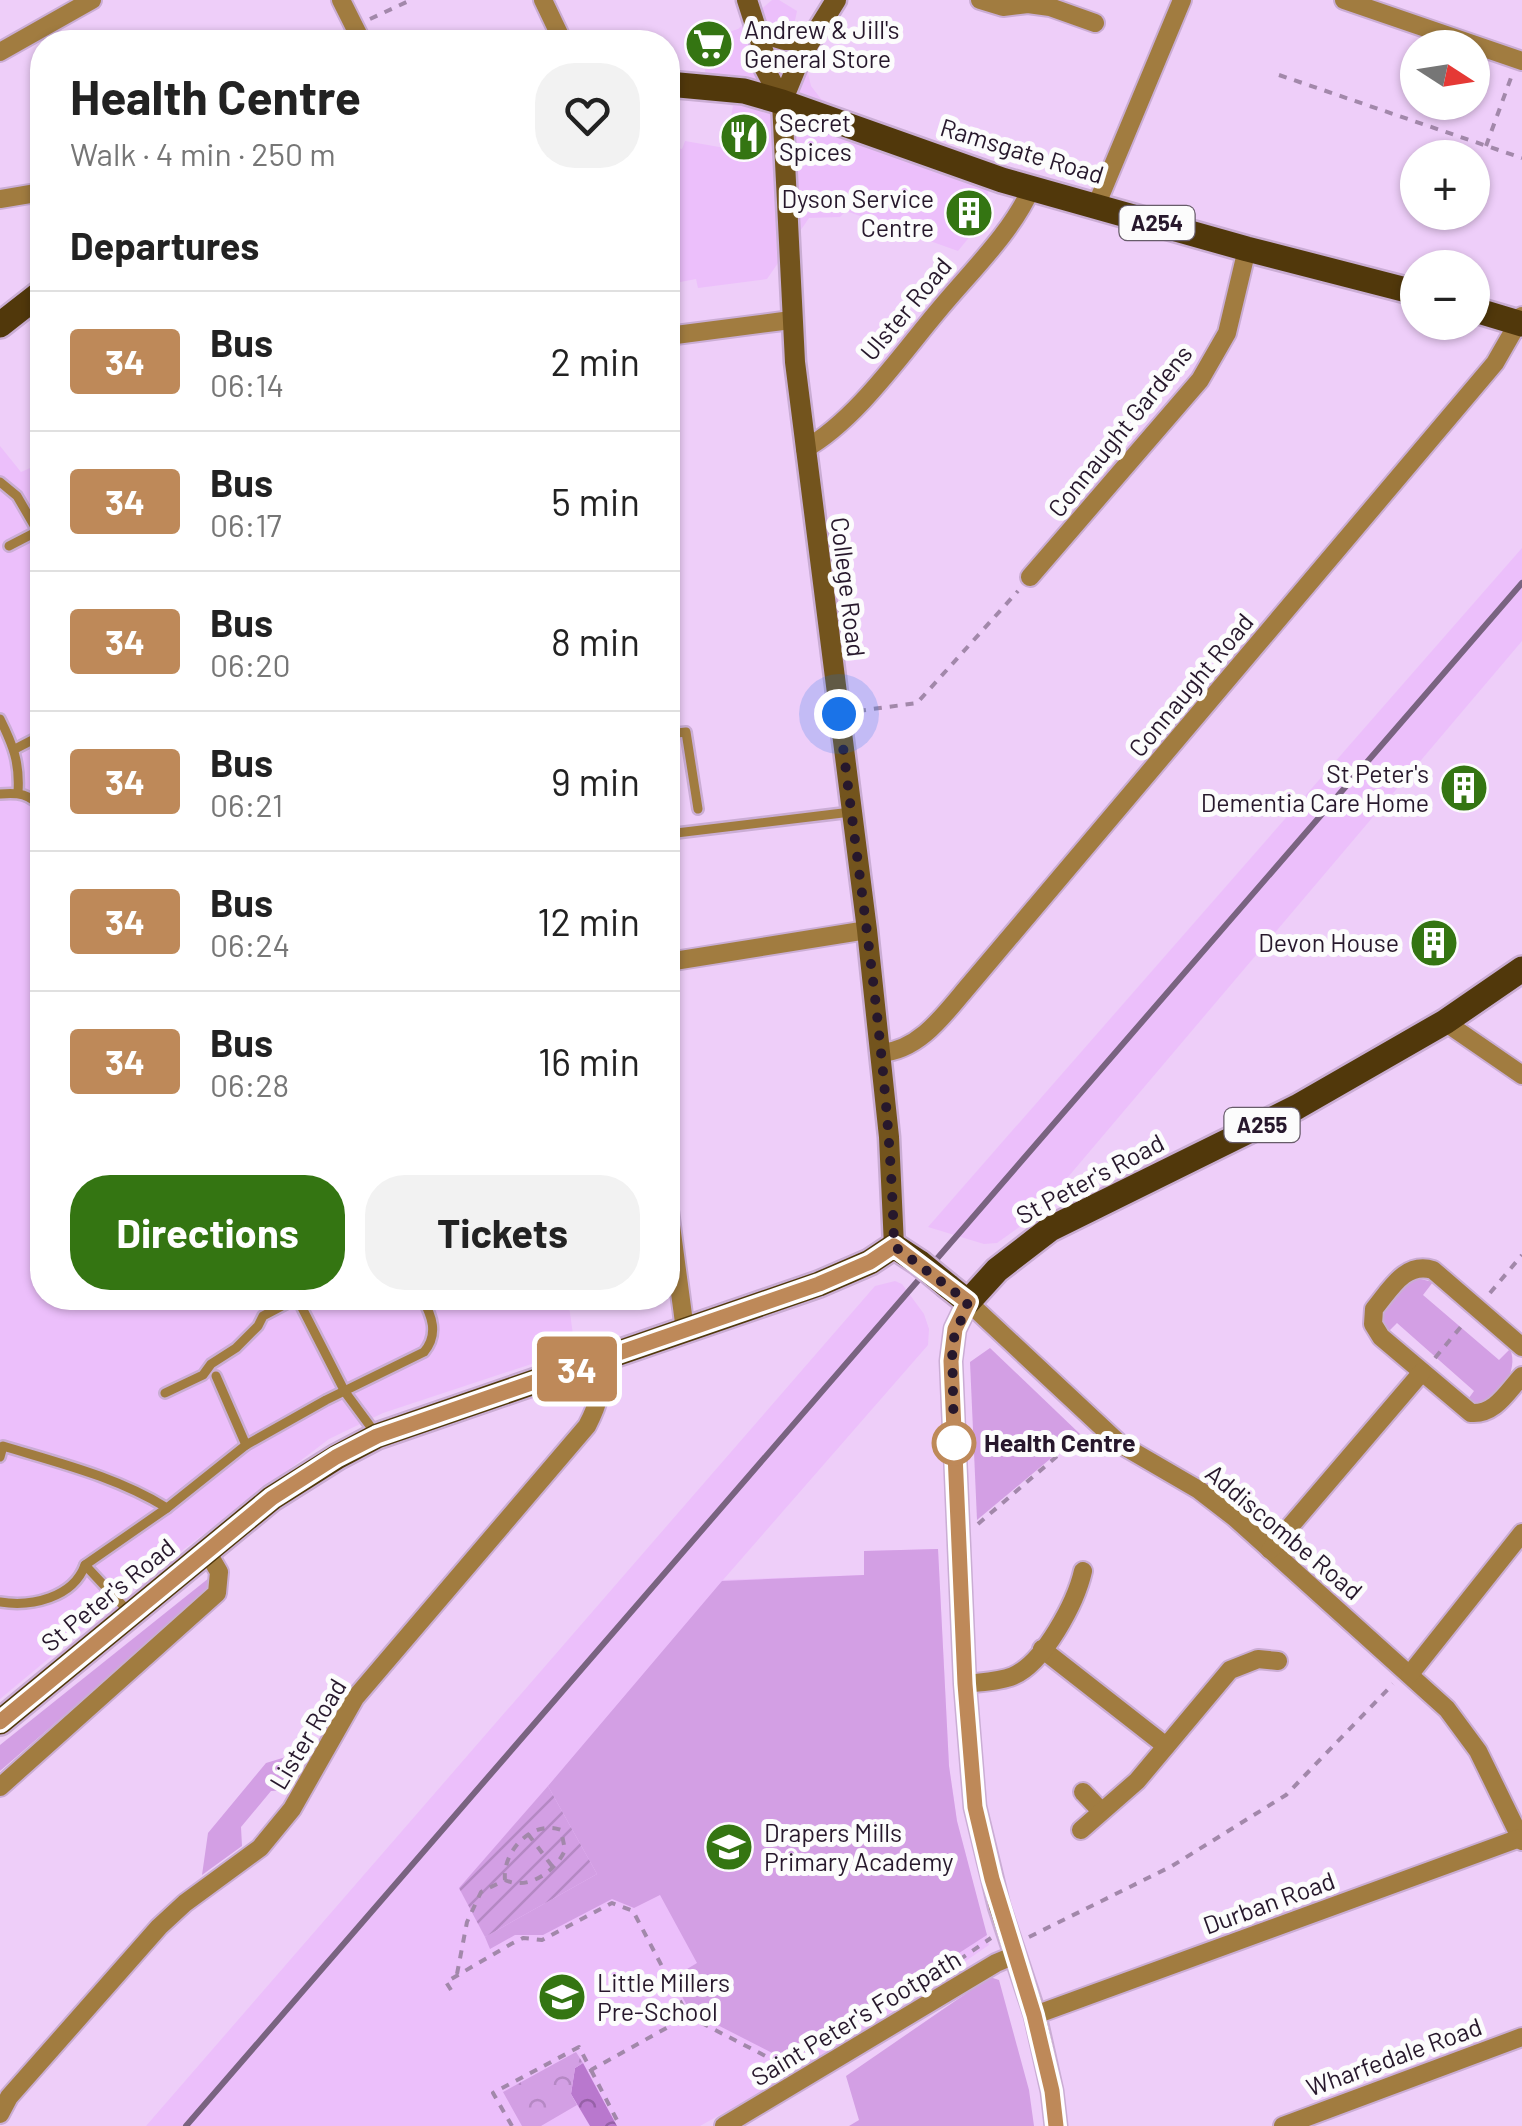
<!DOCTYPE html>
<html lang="en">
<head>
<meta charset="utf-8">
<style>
  :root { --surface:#fff; --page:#f2f2f2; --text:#222; --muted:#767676; --line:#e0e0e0; --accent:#347512 }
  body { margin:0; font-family:Barlow,sans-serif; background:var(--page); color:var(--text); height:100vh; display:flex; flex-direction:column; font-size:38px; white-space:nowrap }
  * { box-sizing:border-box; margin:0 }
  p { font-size:32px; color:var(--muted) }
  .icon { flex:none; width:55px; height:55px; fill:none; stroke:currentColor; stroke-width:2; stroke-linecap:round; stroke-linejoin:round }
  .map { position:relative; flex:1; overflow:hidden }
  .sheet { position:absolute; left:30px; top:30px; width:650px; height:1280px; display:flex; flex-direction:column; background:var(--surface); border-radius:40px; box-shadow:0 2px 8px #0004 }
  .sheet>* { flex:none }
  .badge { padding:0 20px; border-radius:8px; font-size:35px; line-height:65px }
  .needle { width:65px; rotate:102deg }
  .buttons { position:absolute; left:1400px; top:30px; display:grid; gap:20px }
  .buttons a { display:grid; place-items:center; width:90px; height:90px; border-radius:50%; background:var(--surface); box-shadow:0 2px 8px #0004; font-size:50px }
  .you { position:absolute; width:50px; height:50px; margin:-25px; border:8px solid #fff; border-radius:50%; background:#1a73e8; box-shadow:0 0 0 15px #1a73e833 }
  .map>.badge { position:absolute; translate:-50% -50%; box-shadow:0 0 0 5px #fff }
  h2 { padding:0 40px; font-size:38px; line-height:90px }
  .round { display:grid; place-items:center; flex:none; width:105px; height:105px; border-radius:40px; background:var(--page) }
  .summary { display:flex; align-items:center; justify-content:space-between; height:170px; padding:0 40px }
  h1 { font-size:48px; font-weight:700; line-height:75px }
  .primary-button { display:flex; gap:20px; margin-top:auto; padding:20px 40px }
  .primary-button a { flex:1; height:115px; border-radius:40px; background:var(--accent); color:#fff; font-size:40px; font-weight:700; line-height:115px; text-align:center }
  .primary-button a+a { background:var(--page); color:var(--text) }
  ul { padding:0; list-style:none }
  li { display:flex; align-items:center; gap:30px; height:140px; padding:0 40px; border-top:2px solid var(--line) }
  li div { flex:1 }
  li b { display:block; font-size:38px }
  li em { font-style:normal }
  li .badge { min-width:110px; font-weight:700; text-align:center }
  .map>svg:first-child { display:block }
</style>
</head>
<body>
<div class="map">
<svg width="1522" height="2126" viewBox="0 0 1522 2126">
  <defs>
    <pattern id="forest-crowns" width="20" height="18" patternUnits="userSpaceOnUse" patternTransform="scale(2.5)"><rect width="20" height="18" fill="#b978ce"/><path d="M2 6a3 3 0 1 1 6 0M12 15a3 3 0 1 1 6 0" fill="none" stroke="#9661a7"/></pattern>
    <pattern id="park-crowns" width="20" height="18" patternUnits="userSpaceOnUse" patternTransform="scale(2.5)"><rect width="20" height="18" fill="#d39fe4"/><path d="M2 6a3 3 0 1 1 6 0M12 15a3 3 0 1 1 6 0" fill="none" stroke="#b588c4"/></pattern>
    <pattern id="garden-furrows" width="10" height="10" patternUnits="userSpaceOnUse" patternTransform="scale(2.5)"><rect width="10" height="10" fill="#d39fe4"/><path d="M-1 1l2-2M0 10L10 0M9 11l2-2" fill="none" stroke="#b588c4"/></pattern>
  </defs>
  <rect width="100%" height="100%" fill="#eecef9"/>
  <g fill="#ecbffb">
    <polygon points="772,0 779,0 797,11 787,58 807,69 811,86 821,99 852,113 844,139 989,187 986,205 989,213 958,251 846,211 840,217 809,218 767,279 698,288 696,279 670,284 668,141 669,138 668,146 682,149 685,141 725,148 733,106 718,102 722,77 706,75 698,36 715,31 717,36 738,29"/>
    <polygon points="0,446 21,472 37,465 42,476 42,1298 568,1298 573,1335 568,1352 383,1413 329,1439 142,1581 0,1699"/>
    <polygon points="1522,548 1522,641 1035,1216 997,1243 984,1244 928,1227"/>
    <polygon points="895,1281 902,1284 924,1314 929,1329 928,1345 723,1580 864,1575 864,1551 938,1549 949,1766 957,1821 989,1945 834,2051 700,2126 146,2126 875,1286"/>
  </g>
  <g fill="#d39fe4">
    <path d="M1412,1277L1433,1282L1423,1295L1499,1360L1510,1349C1521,1373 1493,1410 1466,1402L1474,1391L1397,1323L1388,1332C1374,1309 1397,1294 1412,1277Z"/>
    <polygon points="990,1348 1080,1434 977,1520 970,1362"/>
    <polygon points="938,1549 949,1766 957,1821 987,1935 790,2062 690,2011 672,1978 697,1963 660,1895 634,1908 612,1899 543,1935 515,1935 490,1949 485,1937 597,1874 548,1786 722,1581 864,1575 864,1551"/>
    <polygon points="209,1578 210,1586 202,1596 0,1771 0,1745"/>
    <polygon points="312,1749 289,1790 271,1791 241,1827 242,1846 202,1875 208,1833 266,1763"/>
    <polygon points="990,1977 999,1980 1029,2090 1034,2126 849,2126 859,2120 846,2076"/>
  </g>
  <polygon fill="url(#forest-crowns)" points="583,2063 617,2126 590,2126 571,2094 575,2068"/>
  <polygon fill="url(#park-crowns)" points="576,2052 583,2063 575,2068 571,2094 577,2105 541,2126 522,2126 503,2092"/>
  <polygon fill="url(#garden-furrows)" points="548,1786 597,1874 485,1937 459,1888"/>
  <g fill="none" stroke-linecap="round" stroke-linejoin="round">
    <g stroke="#caadd4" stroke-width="14">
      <g id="lane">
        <polyline points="0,482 17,496 42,539"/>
        <polyline points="9,546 38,531"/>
        <path d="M0,719C13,745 20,763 18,792"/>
        <polyline points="668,734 686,732 698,809"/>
        <polyline points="15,749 42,735"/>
        <path d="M0,794C19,792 29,794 42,808"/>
        <polyline points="668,834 851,812"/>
        <polyline points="297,1298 345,1392 376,1434"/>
        <polyline points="216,1376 246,1445"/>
        <polyline points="165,1393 203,1375 211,1364 236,1348 258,1326 263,1316 297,1298"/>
        <path d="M0,1457L3,1446C59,1463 117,1477 167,1508"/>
        <polyline points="85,1565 128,1611"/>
        <path d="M0,1602C31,1607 73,1598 85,1565L167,1508L246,1445L326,1400L424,1352C439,1334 432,1316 422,1298"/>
      </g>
    </g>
    <g stroke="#caadd4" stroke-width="22">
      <g id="street">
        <polyline points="341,0 362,42"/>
        <polyline points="543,0 563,42"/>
        <polyline points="980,0 1003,7 1028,4 1050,7 1095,23"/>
        <polyline points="1344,0 1522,61"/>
        <polyline points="0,52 92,0"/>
        <polyline points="0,199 42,192"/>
        <polyline points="1096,206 1182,0"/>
        <polyline points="668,336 791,320"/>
        <path d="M805,449C856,420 900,356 938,311C970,272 1010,235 1031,189"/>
        <polyline points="1030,577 1200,380 1227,333 1247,249"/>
        <polyline points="668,962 867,930"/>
        <polyline points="1445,1022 1522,1075"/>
        <path d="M881,1053C921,1050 946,1012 971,983L1495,363L1522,316"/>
        <polyline points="668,1203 685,1330"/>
        <polyline points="968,1302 1120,1444 1199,1490 1234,1517 1447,1709 1478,1751 1522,1841"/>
        <path d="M1522,1347L1433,1270C1405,1261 1390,1290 1374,1309L1373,1324L1381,1337L1471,1413C1495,1415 1507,1392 1522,1376"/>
        <polyline points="1270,1550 1422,1372"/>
        <polyline points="1042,1649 1166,1746"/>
        <polyline points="1410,1674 1522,1533"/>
        <path d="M965,1684C979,1682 999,1682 1013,1676C1044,1663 1076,1602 1083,1571"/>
        <polyline points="0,1787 217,1593 219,1572 208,1553"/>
        <polyline points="1083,1792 1101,1811"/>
        <polyline points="1081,1830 1137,1781 1230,1670 1258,1659 1278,1661"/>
        <polyline points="1035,2015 1520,1838"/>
        <path d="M0,2114L9,2097L159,1927L185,1903L260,1848L292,1809L355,1698L587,1426C598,1405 605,1386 595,1363"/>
        <polyline points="724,2126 996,1963 1015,1955"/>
        <polyline points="1283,2126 1522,2037"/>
      </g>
    </g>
    <g stroke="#caadd4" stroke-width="25">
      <g id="secondary">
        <polyline points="747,0 764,53 762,63 782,102 795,362 867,930 889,1137 894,1246"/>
        <polyline points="758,32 784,40 810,40"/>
        <polyline points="782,102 800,58 836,0"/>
        <polyline points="968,1302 955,1329 951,1361 965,1684 975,1807 999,1906 1035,2015 1052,2091 1056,2126"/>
      </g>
    </g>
    <g stroke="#caadd4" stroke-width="30">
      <g id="primary">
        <polyline points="668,84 744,91 782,102 1002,180 1247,249 1418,293"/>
        <polyline points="1472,309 1522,324"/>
        <polyline points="0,325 42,292"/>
        <polyline points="948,1286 968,1302 997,1270 1050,1229 1297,1107 1445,1022 1522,969"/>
        <polyline points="0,1722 272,1498 337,1457 377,1436 819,1284 870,1262 894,1246 920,1263"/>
      </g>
    </g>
    <g stroke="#a288aa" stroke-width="4" stroke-dasharray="8 8" stroke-linecap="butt">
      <polyline points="370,19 411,0"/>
      <polyline points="1279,75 1522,158"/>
      <polyline points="1486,146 1512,75"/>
      <polyline points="858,711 917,703 1018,591"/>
      <polyline points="1490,1293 1522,1255"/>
      <polyline points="1435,1358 1464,1323"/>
      <polyline points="978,1524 1084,1433"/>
      <polyline points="528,1834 552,1866"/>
      <polyline points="1029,1937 1172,1866 1286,1795 1393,1684"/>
      <polyline points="946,1969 991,1938"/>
      <path d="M457,1974L467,1922L481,1892L505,1880C528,1891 556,1871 565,1850L561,1830C532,1819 502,1852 505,1880"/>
      <polyline points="451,1990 446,1982 511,1944 523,1938 542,1940 612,1903 633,1911 688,2016 785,2066"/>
      <polyline points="591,2070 620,2126"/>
      <polyline points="512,2126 493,2093 579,2047 591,2070 688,2016"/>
    </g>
    <use href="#lane" stroke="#a17c40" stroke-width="9"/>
    <use href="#street" stroke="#a17c40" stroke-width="18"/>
    <use href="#secondary" stroke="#73541d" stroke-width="20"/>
    <use href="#primary" stroke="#51380b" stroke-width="25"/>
    <polyline stroke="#796380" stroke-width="6" points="186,2126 1522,583"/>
    <g stroke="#caadd4" stroke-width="30" stroke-linecap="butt">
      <polyline id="primary-bridge" points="920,1263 948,1286"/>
    </g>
    <use href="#primary-bridge" stroke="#51380b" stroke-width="25"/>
  </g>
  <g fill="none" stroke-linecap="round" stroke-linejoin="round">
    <g stroke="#fff" stroke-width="22">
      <polyline id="line" points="0,1722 272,1498 336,1457 377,1436 819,1284 870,1262 894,1246 968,1302 955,1329 951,1361 965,1684 975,1807 992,1879 1034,2015 1052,2091 1056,2126"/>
    </g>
    <use href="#line" stroke="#be8959" stroke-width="15"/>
    <path stroke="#27182c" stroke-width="10" stroke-dasharray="0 18" d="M839,714C860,891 890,1068 894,1246L968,1302L952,1343L954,1443"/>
  </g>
  <defs>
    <g id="supermarket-disc" transform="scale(2.5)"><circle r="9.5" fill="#347512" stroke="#fcfcfc"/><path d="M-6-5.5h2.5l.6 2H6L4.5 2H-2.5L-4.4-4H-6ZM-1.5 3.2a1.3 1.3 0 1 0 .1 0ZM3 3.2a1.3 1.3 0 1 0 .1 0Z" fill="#fff"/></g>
    <g id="restaurant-disc" transform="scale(2.5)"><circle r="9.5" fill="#347512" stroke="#fcfcfc"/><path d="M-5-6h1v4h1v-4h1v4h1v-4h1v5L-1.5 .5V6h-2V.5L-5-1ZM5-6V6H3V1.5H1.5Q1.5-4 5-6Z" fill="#fff"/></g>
    <g id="building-disc" transform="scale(2.5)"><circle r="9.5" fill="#347512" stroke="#fcfcfc"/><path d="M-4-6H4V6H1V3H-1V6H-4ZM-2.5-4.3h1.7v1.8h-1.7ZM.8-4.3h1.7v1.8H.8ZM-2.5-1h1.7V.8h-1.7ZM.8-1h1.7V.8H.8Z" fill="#fff"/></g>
    <g id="school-disc" transform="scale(2.5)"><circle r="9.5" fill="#347512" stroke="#fcfcfc"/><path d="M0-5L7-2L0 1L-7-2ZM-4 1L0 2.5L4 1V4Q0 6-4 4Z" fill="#fff"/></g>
  </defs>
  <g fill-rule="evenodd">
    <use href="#supermarket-disc" x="709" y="44"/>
    <use href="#restaurant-disc" x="744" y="137"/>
    <use href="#building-disc" x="969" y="213"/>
    <use href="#building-disc" x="1464" y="788"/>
    <use href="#building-disc" x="1434" y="943"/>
    <use href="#school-disc" x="729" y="1847"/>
    <use href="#school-disc" x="562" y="1997"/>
  </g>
  <circle fill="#fff" stroke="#be8959" stroke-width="5" cx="954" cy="1443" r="20"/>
  <g text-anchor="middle" stroke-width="10" stroke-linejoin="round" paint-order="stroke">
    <g fill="#fcfcfc" stroke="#675c6a" stroke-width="2.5">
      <rect x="1119.5" y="206" width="75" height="34" rx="8"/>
      <rect x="1224.5" y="1108" width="75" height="34" rx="8"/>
    </g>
    <g font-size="22" font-weight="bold" fill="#27182c">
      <text x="1157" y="231">A254</text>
      <text x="1262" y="1133">A255</text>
    </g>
    <g font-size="25" fill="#27182c" stroke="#fcfcfc" text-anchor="start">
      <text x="744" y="39">Andrew &amp; Jill's<tspan x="744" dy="29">General Store</tspan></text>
      <text x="779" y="132">Secret<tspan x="779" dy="29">Spices</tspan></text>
      <text x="934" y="208" text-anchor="end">Dyson Service<tspan x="934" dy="29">Centre</tspan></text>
      <text x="1429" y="783" text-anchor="end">St Peter's<tspan x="1429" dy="29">Dementia Care Home</tspan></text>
      <text x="1399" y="952" text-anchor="end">Devon House</text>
      <text x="764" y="1842">Drapers Mills<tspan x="764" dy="29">Primary Academy</tspan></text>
      <text x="597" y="1992">Little Millers<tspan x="597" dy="29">Pre-School</tspan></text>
    </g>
    <g font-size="25" fill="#27182c" stroke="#fcfcfc">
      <text transform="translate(1022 151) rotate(17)" y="9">Ramsgate Road</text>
      <text transform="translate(906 309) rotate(-50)" y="9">Ulster Road</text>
      <text transform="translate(1120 431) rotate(-51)" y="9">Connaught Gardens</text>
      <text transform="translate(848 587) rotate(83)" y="9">College Road</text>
      <text transform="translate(1191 685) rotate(-50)" y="9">Connaught Road</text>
      <text transform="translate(1090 1179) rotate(-28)" y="9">St Peter's Road</text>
      <text transform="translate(1284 1532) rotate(40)" y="9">Addiscombe Road</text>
      <text transform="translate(108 1595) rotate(-39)" y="9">St Peter's Road</text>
      <text transform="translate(308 1734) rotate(-59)" y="9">Lister Road</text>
      <text transform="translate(1269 1903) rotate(-20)" y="9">Durban Road</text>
      <text transform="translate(856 2018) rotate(-31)" y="9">Saint Peter's Footpath</text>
      <text transform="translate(1394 2057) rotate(-20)" y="9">Wharfedale Road</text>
    </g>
    <g font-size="25" font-weight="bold" fill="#27182c" stroke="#fcfcfc" text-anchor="start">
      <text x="984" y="1452">Health Centre</text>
    </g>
  </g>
</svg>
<div class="buttons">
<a><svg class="needle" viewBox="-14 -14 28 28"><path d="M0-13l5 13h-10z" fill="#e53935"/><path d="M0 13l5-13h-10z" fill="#767676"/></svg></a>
<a>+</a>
<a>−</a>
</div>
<div class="you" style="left:839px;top:714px"></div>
<b class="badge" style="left:577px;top:1369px;background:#be8959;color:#fff">34</b>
<section class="sheet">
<div class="summary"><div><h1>Health Centre</h1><p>Walk · 4 min · 250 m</p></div><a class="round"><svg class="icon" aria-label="heart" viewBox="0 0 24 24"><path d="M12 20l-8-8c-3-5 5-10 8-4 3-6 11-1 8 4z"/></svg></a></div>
<h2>Departures</h2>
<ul>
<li><span class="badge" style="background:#be8959;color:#fff">34</span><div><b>Bus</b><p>06:14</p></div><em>2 min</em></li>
<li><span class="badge" style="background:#be8959;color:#fff">34</span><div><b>Bus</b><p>06:17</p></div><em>5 min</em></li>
<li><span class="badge" style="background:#be8959;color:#fff">34</span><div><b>Bus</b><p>06:20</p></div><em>8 min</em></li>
<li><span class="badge" style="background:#be8959;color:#fff">34</span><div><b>Bus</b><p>06:21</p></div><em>9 min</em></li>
<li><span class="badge" style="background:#be8959;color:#fff">34</span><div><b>Bus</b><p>06:24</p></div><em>12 min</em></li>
<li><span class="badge" style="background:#be8959;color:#fff">34</span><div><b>Bus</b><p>06:28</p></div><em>16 min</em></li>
</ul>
<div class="primary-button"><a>Directions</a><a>Tickets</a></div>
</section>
</div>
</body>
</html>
